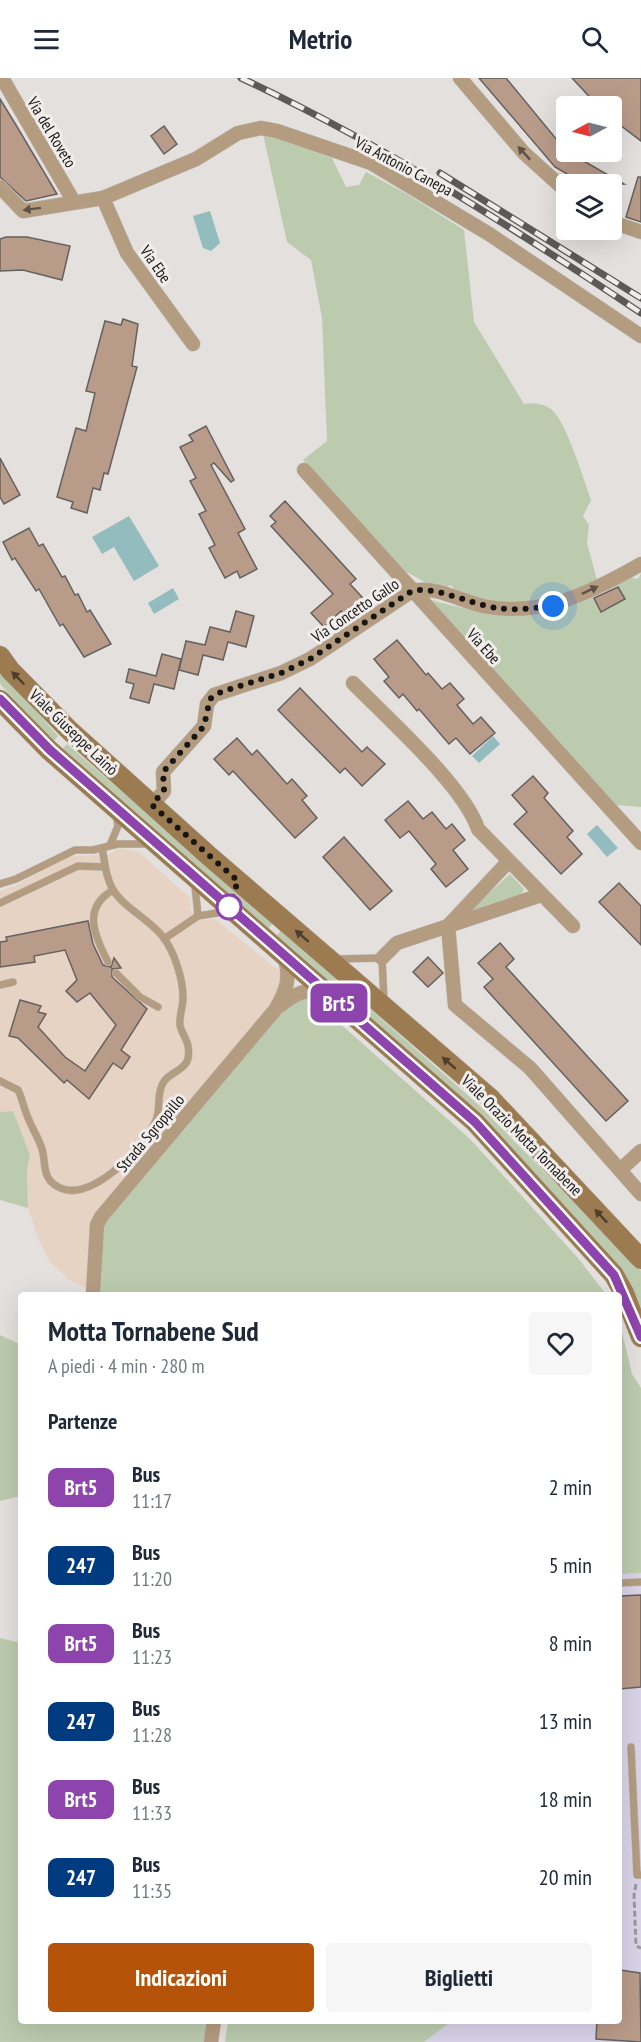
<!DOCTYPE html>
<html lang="it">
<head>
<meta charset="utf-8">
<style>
  :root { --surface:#fff; --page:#f6f6f7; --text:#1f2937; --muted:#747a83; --accent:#b45309 }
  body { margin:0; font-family:"PT Sans Narrow",sans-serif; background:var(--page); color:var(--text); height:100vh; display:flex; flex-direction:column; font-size:22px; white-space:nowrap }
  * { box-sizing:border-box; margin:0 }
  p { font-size:20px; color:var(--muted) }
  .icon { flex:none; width:33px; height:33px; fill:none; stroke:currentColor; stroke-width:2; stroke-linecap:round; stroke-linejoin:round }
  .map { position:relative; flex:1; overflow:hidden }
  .drawer { position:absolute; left:18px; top:1214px; width:604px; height:732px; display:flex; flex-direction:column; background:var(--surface); border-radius:6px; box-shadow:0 6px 24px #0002 }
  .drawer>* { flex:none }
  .badge { padding:0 12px; border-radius:9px; font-size:21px; line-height:39px }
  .needle { width:39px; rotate:263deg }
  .fabs { position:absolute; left:556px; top:18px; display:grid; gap:12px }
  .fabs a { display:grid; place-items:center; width:66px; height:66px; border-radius:6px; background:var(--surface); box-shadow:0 6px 24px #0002; font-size:30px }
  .you { position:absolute; width:30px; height:30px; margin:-15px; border:4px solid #fff; border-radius:50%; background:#1a73e8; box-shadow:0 0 0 9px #1a73e833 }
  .map>.badge { position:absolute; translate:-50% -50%; box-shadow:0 0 0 3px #fff }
  h2 { padding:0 30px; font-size:22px; line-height:54px }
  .round { display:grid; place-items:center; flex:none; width:63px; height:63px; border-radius:6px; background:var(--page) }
  .summary { display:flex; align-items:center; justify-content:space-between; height:102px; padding:0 30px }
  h1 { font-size:28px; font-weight:600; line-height:45px }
  .action { display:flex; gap:12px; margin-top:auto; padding:12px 30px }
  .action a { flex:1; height:69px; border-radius:6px; background:var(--accent); color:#fff; font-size:24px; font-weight:600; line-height:69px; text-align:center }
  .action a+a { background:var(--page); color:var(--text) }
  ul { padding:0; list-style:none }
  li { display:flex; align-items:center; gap:18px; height:78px; padding:0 30px }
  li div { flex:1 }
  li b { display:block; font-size:22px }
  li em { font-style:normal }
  li .badge { min-width:66px; font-weight:700; text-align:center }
  header { display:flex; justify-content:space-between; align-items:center; height:78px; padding:0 30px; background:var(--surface); font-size:27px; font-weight:600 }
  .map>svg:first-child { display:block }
</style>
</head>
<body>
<header><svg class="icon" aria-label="menu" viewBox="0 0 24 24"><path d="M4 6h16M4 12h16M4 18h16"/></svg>Metrio<svg class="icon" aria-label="search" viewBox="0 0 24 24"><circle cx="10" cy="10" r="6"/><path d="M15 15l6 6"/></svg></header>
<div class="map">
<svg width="641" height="1964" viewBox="0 0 641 1964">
  <rect width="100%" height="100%" fill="#e3e0de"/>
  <polygon fill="#d9d3e8" points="641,1495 641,1964 424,1964 452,1943 620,1942 620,1496"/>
  <polygon fill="#e7d3c4" points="120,770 139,774 191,821 190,831 202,842 215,841 283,896 276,924 93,1140 86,1210 68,1201 50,1184 39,1162 28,1130 27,1092 30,1077 13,1033 0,1034 0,813 15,808 59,783 73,778 109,776"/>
  <g fill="#bccbae">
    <path d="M263,56L278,59L332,80L346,109L359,107L366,94L407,116L464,152L474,244L524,326C533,324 547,326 554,334C567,347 584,402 591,422L583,438L589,447L587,465L597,502L564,519L513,526L465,519L450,507L441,513L405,493L303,382L327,363L322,240L311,182L287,164Z"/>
    <path d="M641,495V729L616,727L429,521C487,539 536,544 594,519L602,534L625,521L617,506L628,499L638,501Z"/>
    <polygon points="0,592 58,658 53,664 0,606"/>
    <polygon points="67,666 273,845 268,851 60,673"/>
    <polygon points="510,796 524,811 522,816 468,834"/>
    <polygon points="281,852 480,1028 641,1193 641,1230 622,1194 276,859"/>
    <polygon points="310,919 471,1062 578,1180 606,1216 101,1216 102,1149 105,1141 279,935 290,926"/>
    <polygon points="13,1033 30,1077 27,1092 28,1130 0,1122 0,1034"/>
    <polygon points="620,1246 632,1296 641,1310 641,1495 620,1496"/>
    <polygon points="0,1257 21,1267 21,1418 0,1423"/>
    <polygon points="0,1560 21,1565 21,1942 206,1943 205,1964 0,1964"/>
    <polygon points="228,1943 228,1942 452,1943 424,1964 225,1964"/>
  </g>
  <g fill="#93bcbf">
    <polygon points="210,133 220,165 211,173 203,170 193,138"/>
    <polygon points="129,438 159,488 134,503 114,469 102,476 92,459"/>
    <polygon points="173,510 179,521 154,536 148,525"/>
    <polygon points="493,658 500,666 479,685 472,678"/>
    <polygon points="597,747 618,770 607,779 587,756"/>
  </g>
  <g fill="#b99b89" stroke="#64615f" stroke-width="1.5">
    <polygon points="479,0 506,0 566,73 624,106 584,106 555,89"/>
    <polygon points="572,0 641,0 641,63 612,41 612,28 598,28"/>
    <polygon points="0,21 16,47 57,116 26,123 0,99"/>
    <polygon points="164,48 177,66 164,76 151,58"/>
    <polygon points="638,99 641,99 641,144 626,139"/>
    <polygon points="6,159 27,159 70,168 62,202 23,192 0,193 0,161"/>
    <polygon points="123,241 138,246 132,288 137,289 108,396 104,395 100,412 93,410 87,435 71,430 73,424 57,419 76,350 86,353 95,315 86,313 105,243 121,247"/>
    <polygon points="206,348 234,402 231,404 214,385 211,387 245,451 238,455 257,491 240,500 237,493 225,500 209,470 215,467 199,436 206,433 190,403 196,400 180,369 193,363 189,357"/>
    <polygon points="0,380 20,417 4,426 0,419"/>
    <polygon points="285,423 356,501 350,506 362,519 344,536 341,533 324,549 311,535 333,516 271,448 276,444 270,438"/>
    <polygon points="29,450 39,468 43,466 62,499 65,498 75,517 78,516 87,534 90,532 111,566 84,579 63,546 60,548 39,511 36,513 15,480 12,482 3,464"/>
    <polygon points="618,509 625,521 601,534 594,520"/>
    <polygon points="236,533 254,538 246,569 228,564 223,582 203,577 198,597 179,592 186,563 205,567 210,549 230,554"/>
    <polygon points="397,562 426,597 428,595 442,611 450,605 464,621 457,627 473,646 481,639 495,655 470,676 456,660 449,666 419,631 417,633 403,616 399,620 384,603 389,599 374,581"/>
    <polygon points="162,576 181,581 174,611 154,606 149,625 130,620 134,606 126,604 129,591 156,598"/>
    <polygon points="300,610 362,674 367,669 385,686 362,708 345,690 340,695 278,632"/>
    <polygon points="237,660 252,677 257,672 287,706 292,701 307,718 302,722 317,740 295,760 233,693 229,697 214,681"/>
    <polygon points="533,698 548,715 544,720 573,753 567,759 582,776 561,796 514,746 527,734 512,717"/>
    <polygon points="408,723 423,741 432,734 446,751 452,746 465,762 453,772 468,791 446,809 431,791 436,786 409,753 400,760 385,742"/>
    <polygon points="344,759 392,813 370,832 323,779"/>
    <polygon points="619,805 641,828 641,867 599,824"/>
    <polygon points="88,843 93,866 103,887 111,889 114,880 121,890 112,891 112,899 147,931 121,972 130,979 122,991 113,985 89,1021 67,1002 64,1005 18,960 9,958 20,922 41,928 38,934 46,936 38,949 65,979 85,993 116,947 90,915 77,924 66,913 77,902 65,872 34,878 35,884 0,889 0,864 7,863 6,859"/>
    <polygon points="500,865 514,881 506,889 628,1023 606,1043 484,909 493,901 478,885"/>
    <polygon points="428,879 443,895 428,909 413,894"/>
    <polygon points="641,1517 641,1609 620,1611 620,1518"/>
    <polygon points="620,1892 640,1895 641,1964 596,1961 597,1942 620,1942"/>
  </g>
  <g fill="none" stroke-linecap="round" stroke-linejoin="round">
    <g stroke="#bebcba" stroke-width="8">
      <g id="service">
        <polyline points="110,767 118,748 116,736"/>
        <polyline points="0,806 16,801 75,772 93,772 118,766 148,766"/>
        <polyline points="195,808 198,838"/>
        <polyline points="0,825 78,788 105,789"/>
        <polyline points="164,861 198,838 229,833"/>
        <polyline points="334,881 382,880 384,923"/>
        <path d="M108,884C94,857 82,830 113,812"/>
        <polyline points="116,895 140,919 158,929"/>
        <polyline points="0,907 13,904"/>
        <path d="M0,1003L18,1012C23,1022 24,1032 29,1042C33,1052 39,1061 42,1071C46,1085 42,1098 55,1107C88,1131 145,1068 156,1042C161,1030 156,1013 165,1002C176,990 192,992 188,968C187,961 181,954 180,947C179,938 183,929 183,920C183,901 175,876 164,860C150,841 123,830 112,810C105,797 105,784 102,770"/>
        <polyline points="620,1505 641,1504"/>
        <polyline points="631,1669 637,1797 641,1797"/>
      </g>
    </g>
    <g stroke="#bebcba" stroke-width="15">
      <g id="minor">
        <polyline points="2,0 74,124"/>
        <polyline points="460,0 524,75 567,114"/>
        <polyline points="0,109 23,133 103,120 196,81 238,55 261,50 277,53 371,85 489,156 641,258"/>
        <polyline points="103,120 127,175 193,266"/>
        <polyline points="612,144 641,154"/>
        <polyline points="304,392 641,765"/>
        <path d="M353,605C387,640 464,708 478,751L573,848"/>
        <path d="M152,727L164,713L163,694L204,648L207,626L214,617L281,595L310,581L412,513C434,507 461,523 483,528C541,540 592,514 641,486"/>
        <polyline points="508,784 448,848 455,927 530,990 641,1116"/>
        <polyline points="382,880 397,865 541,817"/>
        <path d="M281,927C296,915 307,909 326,917"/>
        <polyline points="620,1092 641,1073"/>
        <path d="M93,1216L97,1147L101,1139L275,932C287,912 291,900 284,877"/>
        <polyline points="211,1964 214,1942"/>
      </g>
    </g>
    <g stroke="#bebcba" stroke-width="21">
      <g id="secondary">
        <polyline points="0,578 10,592 69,652 209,778 490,1020 641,1181"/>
        <polyline points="0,622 49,672 475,1044 614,1197 624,1215 641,1259"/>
      </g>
    </g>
    <polyline stroke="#9b9997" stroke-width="3" stroke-dasharray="6 3" stroke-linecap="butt" points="636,1806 634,1817 636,1868 641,1870"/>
    <use href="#service" stroke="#b49c81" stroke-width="7"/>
    <use href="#minor" stroke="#b49c81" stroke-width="14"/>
    <use href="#secondary" stroke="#9d7b51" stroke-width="20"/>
    <g stroke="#5b5a58" stroke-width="7">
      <g id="rail">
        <path d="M241,0C382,66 512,149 641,235"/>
        <polyline points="440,95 641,220"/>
      </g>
    </g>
    <use href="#rail" stroke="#f0edeb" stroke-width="4.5" stroke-dasharray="14" stroke-linecap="butt"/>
  </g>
  <defs><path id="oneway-solid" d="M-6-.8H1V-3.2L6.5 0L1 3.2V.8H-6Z" transform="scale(1.5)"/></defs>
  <g fill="#5e5246">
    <use href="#oneway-solid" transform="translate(524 75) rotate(-133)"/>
    <use href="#oneway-solid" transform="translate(32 131) rotate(173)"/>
    <use href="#oneway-solid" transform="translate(590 512) rotate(-25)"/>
  </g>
  <g fill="#4d3e2d">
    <use href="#oneway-solid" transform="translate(18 600) rotate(-134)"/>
    <use href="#oneway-solid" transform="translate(302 858) rotate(-139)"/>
    <use href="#oneway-solid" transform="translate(449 985) rotate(-139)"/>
    <use href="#oneway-solid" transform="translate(601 1138) rotate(-133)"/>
  </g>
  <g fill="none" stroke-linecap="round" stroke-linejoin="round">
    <g stroke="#fff" stroke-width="14">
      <polyline id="line" points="0,621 50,672 475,1044 614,1197 641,1259"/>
    </g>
    <use href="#line" stroke="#8e44ad" stroke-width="9"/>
    <path stroke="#171615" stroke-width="6" stroke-dasharray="0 10.8" d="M229,829L238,803L152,727L164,712L163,694L204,648L210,621L221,614L281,595L310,581L412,513C433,507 473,527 497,530C515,533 535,530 553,528"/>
  </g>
  <circle fill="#fff" stroke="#8e44ad" stroke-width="3" cx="229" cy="829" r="12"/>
  <g text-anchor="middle" stroke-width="6" stroke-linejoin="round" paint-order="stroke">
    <g font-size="16" fill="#171615" stroke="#f0edeb">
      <text transform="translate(52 54) rotate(59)" y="6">Via del Roveto</text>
      <text transform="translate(404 88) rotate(28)" y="6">Via Antonio Canepa</text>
      <text transform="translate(156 186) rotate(55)" y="6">Via Ebe</text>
      <text transform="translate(355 532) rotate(-34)" y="6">Via Concetto Gallo</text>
      <text transform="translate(484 568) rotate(48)" y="6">Via Ebe</text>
      <text transform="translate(74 654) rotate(44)" y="6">Viale Giuseppe Lainò</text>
      <text transform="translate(150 1055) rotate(-50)" y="6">Strada Sgroppillo</text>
      <text transform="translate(522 1057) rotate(45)" y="6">Viale Orazio Motta Tornabene</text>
    </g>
  </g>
</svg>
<div class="fabs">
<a><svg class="needle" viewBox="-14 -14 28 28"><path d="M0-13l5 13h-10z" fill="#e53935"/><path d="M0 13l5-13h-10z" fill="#747a83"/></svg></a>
<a><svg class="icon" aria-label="layers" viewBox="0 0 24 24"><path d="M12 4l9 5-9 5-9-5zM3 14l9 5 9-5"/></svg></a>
</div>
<div class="you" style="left:553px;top:528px"></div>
<b class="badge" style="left:339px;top:925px;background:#8e44ad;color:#fff">Brt5</b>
<section class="drawer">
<div class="summary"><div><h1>Motta Tornabene Sud</h1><p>A piedi · 4 min · 280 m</p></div><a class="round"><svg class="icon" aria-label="heart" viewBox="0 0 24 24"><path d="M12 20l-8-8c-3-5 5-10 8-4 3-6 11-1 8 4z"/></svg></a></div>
<h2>Partenze</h2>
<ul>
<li><span class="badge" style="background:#8e44ad;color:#fff">Brt5</span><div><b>Bus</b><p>11:17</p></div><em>2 min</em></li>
<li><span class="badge" style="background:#003b80;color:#fff">247</span><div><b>Bus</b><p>11:20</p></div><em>5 min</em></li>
<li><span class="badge" style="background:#8e44ad;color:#fff">Brt5</span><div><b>Bus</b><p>11:23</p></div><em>8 min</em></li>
<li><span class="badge" style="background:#003b80;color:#fff">247</span><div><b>Bus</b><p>11:28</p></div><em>13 min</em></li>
<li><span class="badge" style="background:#8e44ad;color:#fff">Brt5</span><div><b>Bus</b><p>11:33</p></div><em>18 min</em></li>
<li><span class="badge" style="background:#003b80;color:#fff">247</span><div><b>Bus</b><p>11:35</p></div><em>20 min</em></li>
</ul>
<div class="action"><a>Indicazioni</a><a>Biglietti</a></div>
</section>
</div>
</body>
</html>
